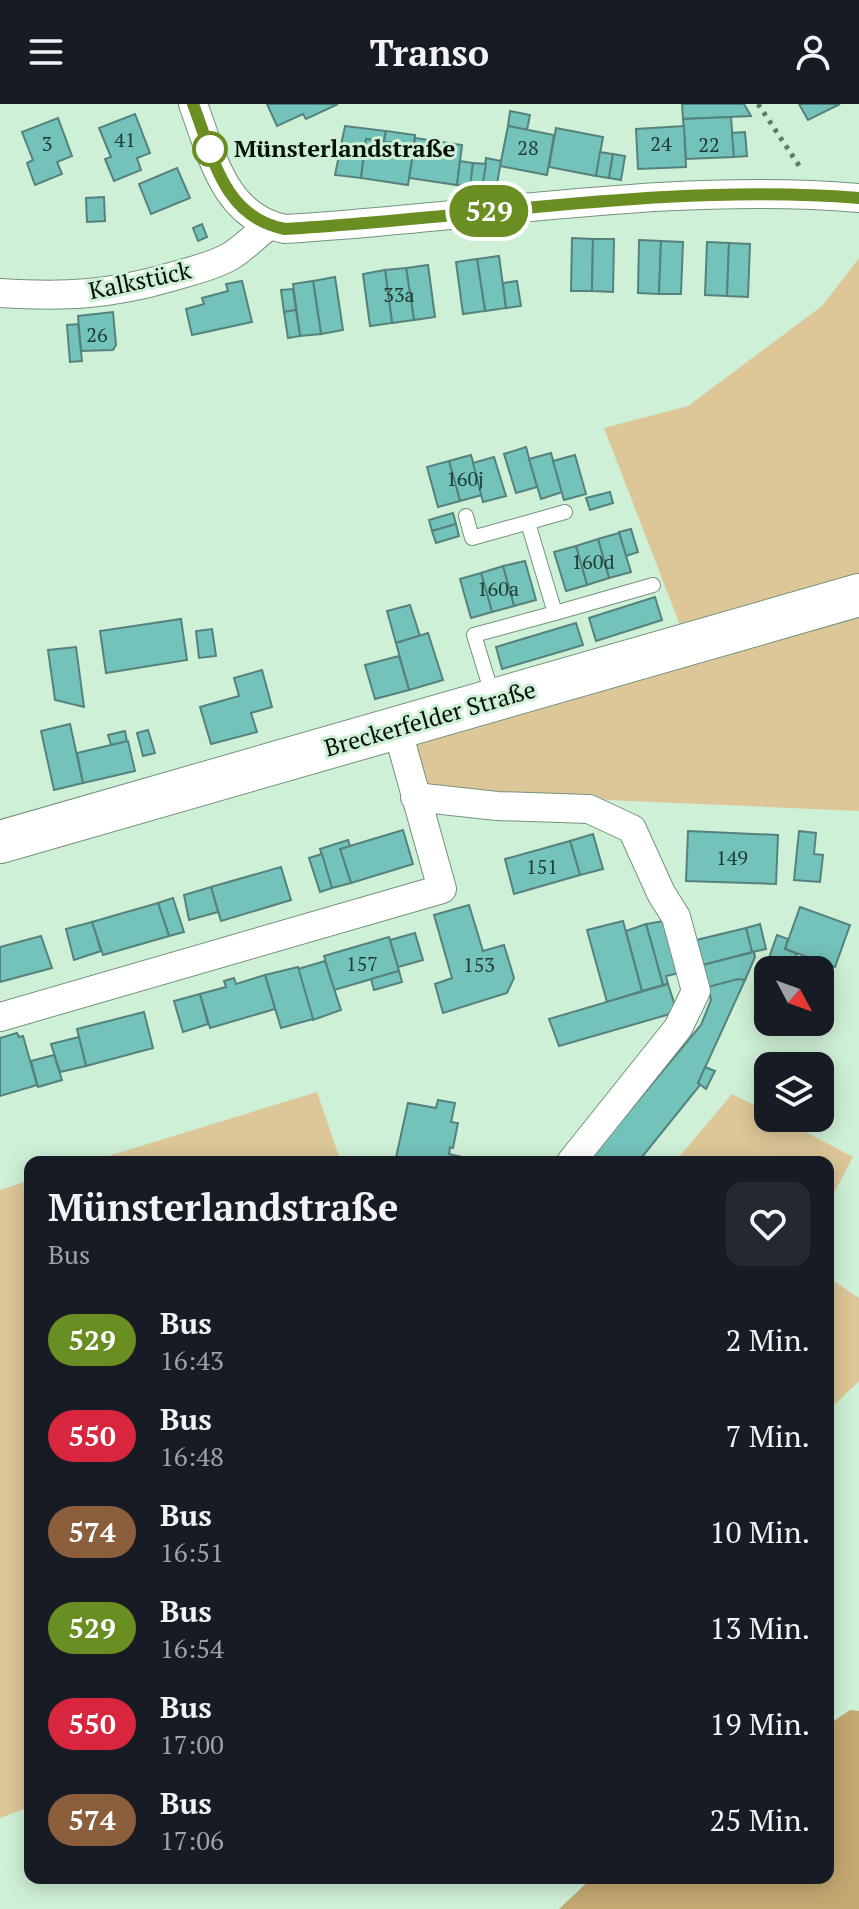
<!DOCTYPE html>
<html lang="de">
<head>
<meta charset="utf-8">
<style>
  :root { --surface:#171b24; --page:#242831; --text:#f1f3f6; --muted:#9ea1a6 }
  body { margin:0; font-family:"PT Serif",serif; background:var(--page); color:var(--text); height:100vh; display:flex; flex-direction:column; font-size:30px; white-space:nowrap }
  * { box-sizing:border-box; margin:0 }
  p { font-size:26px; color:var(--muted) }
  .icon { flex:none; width:44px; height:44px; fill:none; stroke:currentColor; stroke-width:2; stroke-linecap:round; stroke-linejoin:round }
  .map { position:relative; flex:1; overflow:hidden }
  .panel { position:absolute; left:24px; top:1052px; width:810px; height:728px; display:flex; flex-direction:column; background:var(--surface); border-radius:16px; box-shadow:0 4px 20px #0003 }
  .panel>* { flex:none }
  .badge { padding:0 16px; border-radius:26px; font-size:28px; line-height:52px }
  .needle { width:52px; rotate:131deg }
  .buttons { position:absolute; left:754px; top:852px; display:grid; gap:16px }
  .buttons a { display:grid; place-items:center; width:80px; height:80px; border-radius:16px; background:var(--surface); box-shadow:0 4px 20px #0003; font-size:40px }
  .map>.badge { position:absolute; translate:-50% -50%; box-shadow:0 0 0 4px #fff }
  .round { display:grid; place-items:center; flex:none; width:84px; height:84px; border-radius:16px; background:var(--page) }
  .head { display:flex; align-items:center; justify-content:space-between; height:136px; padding:0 24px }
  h1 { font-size:38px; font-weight:700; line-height:60px }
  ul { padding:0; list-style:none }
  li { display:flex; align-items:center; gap:24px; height:96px; padding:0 24px }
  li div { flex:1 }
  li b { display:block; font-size:30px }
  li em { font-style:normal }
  li .badge { min-width:88px; font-weight:700; text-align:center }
  header { display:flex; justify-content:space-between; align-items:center; height:104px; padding:0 24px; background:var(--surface); font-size:36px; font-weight:700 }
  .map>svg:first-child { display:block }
</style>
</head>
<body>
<header><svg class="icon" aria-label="menu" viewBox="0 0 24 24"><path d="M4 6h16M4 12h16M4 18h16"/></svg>Transo<svg class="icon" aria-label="person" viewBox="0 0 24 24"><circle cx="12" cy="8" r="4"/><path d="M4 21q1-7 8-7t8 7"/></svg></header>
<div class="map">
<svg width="859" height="1805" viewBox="0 0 859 1805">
  <rect width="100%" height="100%" fill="#cef0d6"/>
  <g fill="#ddc798">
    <polygon points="859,154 859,474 681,524 604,324 688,302 822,202"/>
    <polygon points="859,504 859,707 424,688 413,643 470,621"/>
    <polygon points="317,988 341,1058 89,1058"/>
    <polygon points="732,990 768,1008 768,1014 779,1014 853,1053 828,1100 828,1058 675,1058"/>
    <polygon points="30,1076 30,1703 0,1714 0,1086"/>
    <polygon points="828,1173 859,1194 859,1277 828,1307"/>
  </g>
  <polygon fill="#c3a870" points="850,1606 859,1607 859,1805 559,1805 592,1774 828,1774 828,1621"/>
  <g fill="#73c3ba" stroke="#56827d" stroke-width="2">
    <polygon points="267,0 338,0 306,15 303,10 277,22"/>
    <polygon points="682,0 744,0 751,12 683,15"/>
    <polygon points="799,0 840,0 808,16"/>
    <polygon points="510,7 530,11 527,26 508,22"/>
    <polygon points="135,10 150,49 137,54 141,66 114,77 105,55 111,53 99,24"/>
    <polygon points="731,13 734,53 686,55 683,15"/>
    <polygon points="58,14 72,52 57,58 62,70 35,81 27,59 33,56 22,28"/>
    <polygon points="345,22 386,27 384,37 366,35 361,74 335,71"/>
    <polygon points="508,22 554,31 547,71 500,62"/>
    <polygon points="684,22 686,63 638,65 636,25"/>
    <polygon points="556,24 603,33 596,72 549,63"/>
    <polygon points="386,27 415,31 414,42 384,38"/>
    <polygon points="745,28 747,52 734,53 732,29"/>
    <polygon points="415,34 462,41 457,81 409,74"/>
    <polygon points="366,35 414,42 408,81 361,74"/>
    <polygon points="600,48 613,50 609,74 596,72"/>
    <polygon points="613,50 625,52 621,76 609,74"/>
    <polygon points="486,54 501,57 496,86 482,84"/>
    <polygon points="460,57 473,59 470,83 457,81"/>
    <polygon points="473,59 486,60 482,84 470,83"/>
    <polygon points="177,64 190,94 151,110 139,80"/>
    <polygon points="104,93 105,117 87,118 86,94"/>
    <polygon points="202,120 207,133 198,137 193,124"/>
    <polygon points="572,134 593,135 592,187 571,187"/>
    <polygon points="593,135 614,135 613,188 592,187"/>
    <polygon points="639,136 661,137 659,190 638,189"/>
    <polygon points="661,137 683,138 681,190 659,190"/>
    <polygon points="707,138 729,139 727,192 705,191"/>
    <polygon points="729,139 750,140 748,193 727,192"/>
    <polygon points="499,152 506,204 485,207 477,155"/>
    <polygon points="477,155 485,207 463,210 456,158"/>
    <polygon points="428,161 435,213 414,216 406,164"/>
    <polygon points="406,164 414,216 392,219 385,166"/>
    <polygon points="385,166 392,219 370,222 363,170"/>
    <polygon points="335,173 343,226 321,230 313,177"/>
    <polygon points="242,177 252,218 192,231 186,205 204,200 202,194 228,187 226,180"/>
    <polygon points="313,177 321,230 300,232 293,180"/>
    <polygon points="517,177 521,202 506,204 503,179"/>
    <polygon points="293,185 296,206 284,208 281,186"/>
    <polygon points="296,206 300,232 288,234 284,208"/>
    <polygon points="113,208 116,241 113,246 81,247 78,212"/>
    <polygon points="78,220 82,257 70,258 67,221"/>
    <polygon points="526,343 537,383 516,389 504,350"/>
    <polygon points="551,349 562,388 541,395 529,355"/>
    <polygon points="471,351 482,391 460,397 449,357"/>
    <polygon points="575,351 586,390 564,396 553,357"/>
    <polygon points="494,353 506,392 483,398 473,359"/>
    <polygon points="449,357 460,397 438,403 427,363"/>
    <polygon points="610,388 613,399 590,406 586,394"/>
    <polygon points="453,409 456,420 432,427 429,416"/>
    <polygon points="456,420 459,432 436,439 432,427"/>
    <polygon points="631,425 638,448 626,452 619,428"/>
    <polygon points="619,429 631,468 609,474 598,435"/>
    <polygon points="598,435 609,474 587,481 576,442"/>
    <polygon points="576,442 587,481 566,487 554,448"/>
    <polygon points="525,457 536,496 514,502 503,462"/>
    <polygon points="503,462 514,502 492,508 481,469"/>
    <polygon points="481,469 492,508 471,514 460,475"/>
    <polygon points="655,493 662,516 596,537 589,514"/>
    <polygon points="410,501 420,532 396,539 387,507"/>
    <polygon points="181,515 187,556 106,569 100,527"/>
    <polygon points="576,519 583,541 502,565 496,543"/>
    <polygon points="212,525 216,552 199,554 196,527"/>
    <polygon points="428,529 443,576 409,586 396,539"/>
    <polygon points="76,543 84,603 55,596 48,546"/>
    <polygon points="399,552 409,586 375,595 365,561"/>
    <polygon points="262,566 272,603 251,609 257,628 211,640 200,603 239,592 234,574"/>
    <polygon points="70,620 83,679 54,686 41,627"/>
    <polygon points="148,626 155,649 143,652 137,629"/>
    <polygon points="125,627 127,638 111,641 108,631"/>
    <polygon points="128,637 135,667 83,679 77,649"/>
    <polygon points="403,726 413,760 351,779 340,745"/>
    <polygon points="688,727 778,731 776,780 686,777"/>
    <polygon points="799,727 816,729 814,750 823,751 820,778 794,776"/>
    <polygon points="593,730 603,765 580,771 570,737"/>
    <polygon points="348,736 350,742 340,745 351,779 332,784 320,745"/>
    <polygon points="570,737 580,771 514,790 505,755"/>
    <polygon points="322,750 332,784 320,788 309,754"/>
    <polygon points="281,763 291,796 221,817 211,783"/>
    <polygon points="211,783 218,808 189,816 184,791"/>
    <polygon points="173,794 184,828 169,832 158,799"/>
    <polygon points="158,799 169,832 103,851 92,818"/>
    <polygon points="469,801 483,847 504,841 514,874 507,889 443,909 435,880 452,874 434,811"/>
    <polygon points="800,803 850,821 835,863 785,845"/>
    <polygon points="670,816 684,868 666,872 668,880 663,881 646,820"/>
    <polygon points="623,817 642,887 607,898 587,826"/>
    <polygon points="92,818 101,847 74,856 66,825"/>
    <polygon points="646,820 663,881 642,887 626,827"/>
    <polygon points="760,820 766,845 752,848 746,824"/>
    <polygon points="746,824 752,848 699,862 692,837"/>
    <polygon points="415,829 423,856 398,863 390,836"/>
    <polygon points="777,831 788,835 785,845 797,850 791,866 768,857"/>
    <polygon points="41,832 52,864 0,878 0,843"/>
    <polygon points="389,833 399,867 334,886 324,852"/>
    <polygon points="754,848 755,853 745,876 708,883 699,862"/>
    <polygon points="325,857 341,906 313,916 298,865"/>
    <polygon points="298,863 313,915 281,924 265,871"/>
    <polygon points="399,867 402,878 374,886 371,875"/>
    <polygon points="265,871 275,905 210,924 200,890 226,883 224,877 234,874 236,880"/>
    <polygon points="738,875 745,876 698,979 700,981 638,1058 587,1058 701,921 711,896 708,883"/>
    <polygon points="668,880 677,908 559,942 549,915"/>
    <polygon points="200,890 208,920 183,928 174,897"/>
    <polygon points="144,908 153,944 86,962 77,925"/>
    <polygon points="17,929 19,933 23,932 37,981 0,992 0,934"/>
    <polygon points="79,933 86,962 60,968 51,940"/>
    <polygon points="54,951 62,976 38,983 31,957"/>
    <polygon points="705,963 715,967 706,985 698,979"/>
    <polygon points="438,996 455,999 451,1018 458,1019 453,1044 450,1043 449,1050 462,1053 461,1058 395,1058 408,999 436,1004"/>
  </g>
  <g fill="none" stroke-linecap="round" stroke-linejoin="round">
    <g stroke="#74937c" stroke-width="16">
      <g id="service">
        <polyline points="466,412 472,434 565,408"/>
        <polyline points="555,509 653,481"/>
        <polyline points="493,593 474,531 555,509 528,419"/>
      </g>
    </g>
    <g stroke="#74937c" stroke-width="30">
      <g id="minor">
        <path d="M193,0C212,51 224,113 285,125C475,114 667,78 859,94"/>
        <path d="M0,189C64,193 109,191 171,173C191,167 211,163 229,153C243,145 255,132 268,122"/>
        <polyline points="415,693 497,702 589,705 632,725 661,789 676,813 696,887 678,924 571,1058"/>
        <polyline points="0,913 442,785 397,624"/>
      </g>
    </g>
    <g stroke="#74937c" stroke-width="44">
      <polyline id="secondary" points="0,738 859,491"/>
    </g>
    <polyline stroke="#647a69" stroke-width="5" stroke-dasharray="4 6" stroke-linecap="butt" points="758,0 800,63"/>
    <use href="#service" stroke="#fff" stroke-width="14"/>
    <use href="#minor" stroke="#fff" stroke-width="28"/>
    <use href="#secondary" stroke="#fff" stroke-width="42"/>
  </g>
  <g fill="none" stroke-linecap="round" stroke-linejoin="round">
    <g stroke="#fff" stroke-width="18">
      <path id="line" d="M193,0C213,51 222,113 285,125C476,114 667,79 859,94"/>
    </g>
    <use href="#line" stroke="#6b8e23" stroke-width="12"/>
  </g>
  <circle fill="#fff" stroke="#6b8e23" stroke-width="4" cx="210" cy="45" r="16"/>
  <g text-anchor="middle" stroke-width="6" stroke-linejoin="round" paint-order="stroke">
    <g font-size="20" fill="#203d34">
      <text x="125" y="43">41</text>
      <text x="47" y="47">3</text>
      <text x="661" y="47">24</text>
      <text x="709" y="48">22</text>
      <text x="528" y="51">28</text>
      <text x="399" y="198">33a</text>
      <text x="97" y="238">26</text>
      <text x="465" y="382">160j</text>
      <text x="593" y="465">160d</text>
      <text x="498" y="492">160a</text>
      <text x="732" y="761">149</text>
      <text x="542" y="770">151</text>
      <text x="362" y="867">157</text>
      <text x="479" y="868">153</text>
    </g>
    <g font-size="24" font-weight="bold" fill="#051008" stroke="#cef0d6" text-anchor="start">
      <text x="234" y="53">Münsterlandstraße</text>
    </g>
    <g font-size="24" fill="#051008" stroke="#cef0d6">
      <text transform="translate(140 177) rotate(-12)" y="8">Kalkstück</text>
      <text transform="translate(430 615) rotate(-16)" y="8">Breckerfelder Straße</text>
    </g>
  </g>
</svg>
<div class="buttons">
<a><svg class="needle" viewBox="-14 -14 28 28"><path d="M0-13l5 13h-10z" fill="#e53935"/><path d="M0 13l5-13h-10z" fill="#9ea1a6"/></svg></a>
<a><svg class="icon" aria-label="layers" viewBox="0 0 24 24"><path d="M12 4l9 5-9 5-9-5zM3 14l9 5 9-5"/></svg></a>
</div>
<b class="badge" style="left:489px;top:107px;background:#6b8e23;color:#fff">529</b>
<section class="panel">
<div class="head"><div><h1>Münsterlandstraße</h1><p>Bus</p></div><a class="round"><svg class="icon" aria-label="heart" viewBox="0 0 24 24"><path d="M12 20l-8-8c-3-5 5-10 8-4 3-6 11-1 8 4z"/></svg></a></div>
<ul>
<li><span class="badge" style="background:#6b8e23;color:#fff">529</span><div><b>Bus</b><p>16:43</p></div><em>2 Min.</em></li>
<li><span class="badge" style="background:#d7263d;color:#fff">550</span><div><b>Bus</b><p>16:48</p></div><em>7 Min.</em></li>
<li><span class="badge" style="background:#8b5e3c;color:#fff">574</span><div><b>Bus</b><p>16:51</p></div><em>10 Min.</em></li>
<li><span class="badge" style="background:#6b8e23;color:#fff">529</span><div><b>Bus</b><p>16:54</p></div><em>13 Min.</em></li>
<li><span class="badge" style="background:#d7263d;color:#fff">550</span><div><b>Bus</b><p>17:00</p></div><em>19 Min.</em></li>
<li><span class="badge" style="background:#8b5e3c;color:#fff">574</span><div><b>Bus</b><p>17:06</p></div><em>25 Min.</em></li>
</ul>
</section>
</div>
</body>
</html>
